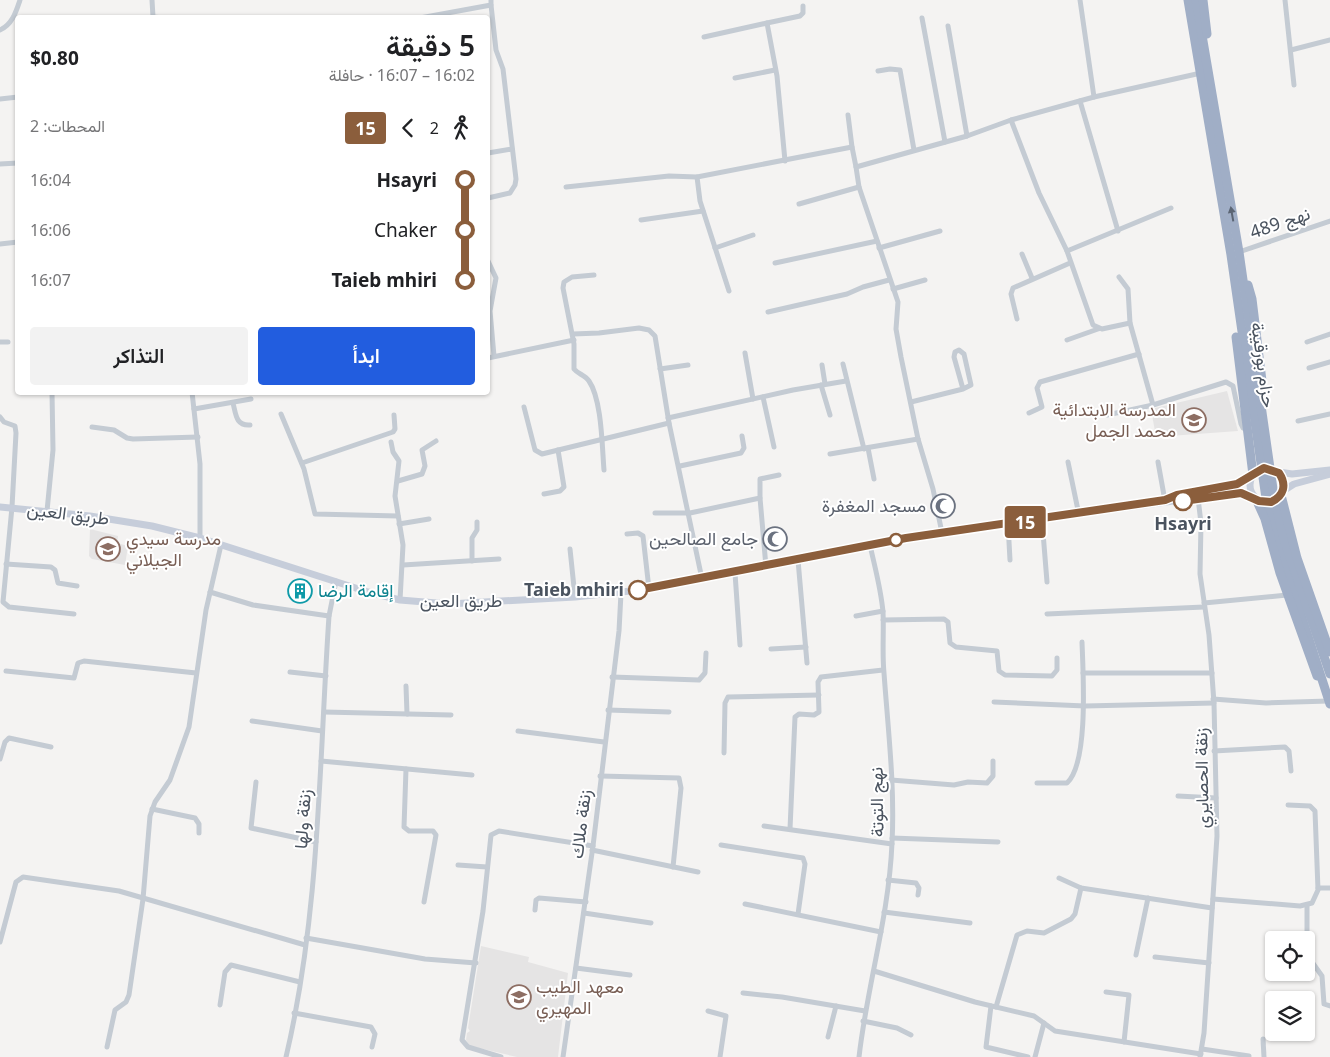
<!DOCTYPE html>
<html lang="ar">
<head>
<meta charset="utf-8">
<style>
  :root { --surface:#fff; --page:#f2f2f2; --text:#202124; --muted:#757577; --accent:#225ddf }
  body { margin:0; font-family:"Noto Sans",Vazirmatn,sans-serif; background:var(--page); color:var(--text); direction:rtl; height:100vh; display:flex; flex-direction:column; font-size:19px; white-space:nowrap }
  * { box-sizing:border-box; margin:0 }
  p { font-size:16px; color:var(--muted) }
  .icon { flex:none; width:28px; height:28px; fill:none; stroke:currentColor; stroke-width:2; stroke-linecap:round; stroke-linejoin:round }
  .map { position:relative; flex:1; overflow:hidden; direction:ltr }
  .details { position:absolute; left:15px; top:15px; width:475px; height:380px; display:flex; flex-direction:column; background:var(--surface); border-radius:5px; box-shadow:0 1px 4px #0004; direction:rtl }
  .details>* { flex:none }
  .badge { padding:0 10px; border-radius:4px; font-size:18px; line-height:32px }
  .controls { position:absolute; left:1265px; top:931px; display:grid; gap:10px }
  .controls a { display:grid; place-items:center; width:50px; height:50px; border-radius:5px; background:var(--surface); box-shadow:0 1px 4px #0004; font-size:25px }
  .map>.badge { position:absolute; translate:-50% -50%; box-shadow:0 0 0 2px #fff }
  .legs { display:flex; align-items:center; gap:8px; height:55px; padding:0 15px; font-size:16px }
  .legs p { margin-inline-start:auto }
  .overview { display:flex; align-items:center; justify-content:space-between; height:85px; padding:0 15px }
  h1 { font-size:28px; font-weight:600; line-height:38px }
  .action { display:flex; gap:10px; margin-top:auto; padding:10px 15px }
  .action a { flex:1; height:58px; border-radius:5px; background:var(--accent); color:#fff; font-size:20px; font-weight:600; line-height:58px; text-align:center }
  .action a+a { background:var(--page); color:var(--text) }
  ul { padding:0 15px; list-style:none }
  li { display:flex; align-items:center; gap:18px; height:50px; font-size:19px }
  li i { display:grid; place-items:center; width:8px; height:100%; margin:0 6px; background:currentColor }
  li i::after { content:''; width:12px; height:12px; margin:-6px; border:4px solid; border-radius:50%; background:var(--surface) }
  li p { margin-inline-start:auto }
  li:first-child i { background:linear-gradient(#0000 50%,currentColor 0) }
  li:last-child i { background:linear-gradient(currentColor 50%,#0000 0) }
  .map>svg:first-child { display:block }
</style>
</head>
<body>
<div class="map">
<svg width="1330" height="1057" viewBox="0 0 1330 1057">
  <rect width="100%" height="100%" fill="#f4f3f2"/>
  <g fill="#e5e4e4">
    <polygon points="1227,391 1238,431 1156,437 1151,409"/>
    <polygon points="90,529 118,536 117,543 128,546 125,565 92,559 89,556"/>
    <polygon points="481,946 529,957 528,962 568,973 558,1057 517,1057 470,1046 466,1040 467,1033 470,1031 468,1028"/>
  </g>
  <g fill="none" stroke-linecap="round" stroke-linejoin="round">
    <g stroke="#c4cbd3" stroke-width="5">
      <polyline points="152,0 153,17 164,18"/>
      <polyline points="1285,0 1294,85"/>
      <polyline points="420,18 491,5 491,0"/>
      <polyline points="922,18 945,142"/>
      <polyline points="767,23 800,16 803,13 803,6"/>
      <polyline points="948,26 967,136"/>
      <path d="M0,30C12,25 16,12 20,0"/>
      <polyline points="704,37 767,23 777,76 785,161"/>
      <polyline points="1291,50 1330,40"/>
      <polyline points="878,71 890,69 900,70 914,150"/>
      <polyline points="735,78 775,70"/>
      <polyline points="1094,97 1201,73"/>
      <polyline points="0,99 18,97"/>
      <polyline points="1080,101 1118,231"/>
      <polyline points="848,115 852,147"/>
      <polyline points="1011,120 1039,193 1067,251 1093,325 1102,329 1130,323"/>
      <polyline points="488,153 512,149"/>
      <polyline points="0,164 18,163"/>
      <polyline points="697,177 700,201 729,291"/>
      <polyline points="566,187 669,176 697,177 852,147 856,167"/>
      <polyline points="488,198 510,193 515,185 516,179 503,69 496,50 491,5"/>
      <polyline points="799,204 859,187"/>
      <polyline points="641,220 703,211"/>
      <polyline points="0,244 18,242"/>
      <polyline points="715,248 753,235"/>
      <polyline points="879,248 940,231"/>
      <polyline points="1067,251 1171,208"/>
      <polyline points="1239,252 1330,221"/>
      <polyline points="1022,254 1032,278"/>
      <polyline points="488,261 496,278 490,311 494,356"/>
      <polyline points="775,263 877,241"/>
      <path d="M594,275L572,277L564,282L563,288L574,344V369C578,374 585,375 589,381C602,400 602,447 604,470"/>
      <polyline points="1119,277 1128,289 1130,323 1153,405"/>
      <polyline points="893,289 925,280"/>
      <polyline points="768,312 847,294 863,287 889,280"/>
      <polyline points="1017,319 1011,294 1013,288 1070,263"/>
      <polyline points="573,334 599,333 639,328 649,330 655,336 669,423 702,579"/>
      <polyline points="1067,340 1098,329"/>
      <polyline points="0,342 8,342"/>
      <polyline points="1307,342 1330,334"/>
      <polyline points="745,353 753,399"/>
      <polyline points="488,358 574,340"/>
      <polyline points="843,364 864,449"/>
      <polyline points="822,365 825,384"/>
      <polyline points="1309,368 1330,362"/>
      <polyline points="660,369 688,365"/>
      <polyline points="821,385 830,415"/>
      <polyline points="192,392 200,464 200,538"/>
      <polyline points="763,397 774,447"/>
      <polyline points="911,402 963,389 971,385 964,354 959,350 955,352 954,357 963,389"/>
      <path d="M233,403C236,415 236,426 250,425"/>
      <polyline points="524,407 535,450 542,454 669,423"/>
      <polyline points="194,409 251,399"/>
      <polyline points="1029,413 1042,407 1037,388 1040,382 1139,354"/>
      <polyline points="281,414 304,469 315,514 398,516"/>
      <polyline points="1107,415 1153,405 1226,382 1233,386 1241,424 1243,428 1248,429"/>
      <polyline points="0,417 4,422 15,426 16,433 12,507 3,602 9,607 74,614"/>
      <polyline points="668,418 793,390 846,381"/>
      <polyline points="1298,421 1330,414"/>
      <polyline points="92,427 114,430 127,438 133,439 198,437"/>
      <polyline points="391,442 393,452 399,461 395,496 403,545 400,600"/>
      <polyline points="868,448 874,479"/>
      <polyline points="830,454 918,439"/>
      <polyline points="1068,462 1079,515"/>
      <polyline points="1158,462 1165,501"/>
      <polyline points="302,463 393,432 395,429 394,415"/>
      <polyline points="680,466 741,453 744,448 742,436"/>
      <polyline points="398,481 422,474 425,466 422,450 436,441"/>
      <polyline points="544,494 560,491 564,487 558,450"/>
      <polyline points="760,498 766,567"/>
      <polyline points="1198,498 1201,523 1200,574 1209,635 1214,703 1217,836 1204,1033 1200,1057"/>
      <polyline points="47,511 53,450 52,392"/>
      <polyline points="655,513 690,513 760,498 760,479 779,475"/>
      <polyline points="1042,520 1047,582"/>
      <polyline points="399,524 429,519"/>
      <polyline points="1008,524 1010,560"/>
      <polyline points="942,533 933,489 918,439 901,357 896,329 898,302 859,187 856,167 967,136 1011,120 1094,97 1080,0"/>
      <polyline points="627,534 638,533 643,536 649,589"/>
      <polyline points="570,549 575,597"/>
      <polyline points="798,560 807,663"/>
      <polyline points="472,561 472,538 477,530 477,522"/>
      <polyline points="6,564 51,567 55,570 58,583 77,586"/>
      <polyline points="403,565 499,559"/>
      <polyline points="735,573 740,645"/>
      <polyline points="210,592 253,605 329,616"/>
      <polyline points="1204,603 1287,595"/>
      <polyline points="1047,614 1204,607"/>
      <polyline points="856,616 883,611"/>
      <polyline points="883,620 944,619 948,622 950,643 956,647 997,651 999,671 1005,675 1052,676 1057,670 1057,658"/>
      <polyline points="771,649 806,647"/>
      <polyline points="6,671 74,678 78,663 84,661 196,673"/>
      <polyline points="290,672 326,676"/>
      <polyline points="1083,673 1212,673"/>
      <polyline points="612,677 699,680 705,673 706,653"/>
      <polyline points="406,686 407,714"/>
      <polyline points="1213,699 1266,703 1329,701"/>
      <polyline points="994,702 1085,706 1214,703"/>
      <polyline points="608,710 669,712"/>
      <polyline points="324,712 451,715"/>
      <polyline points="252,721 322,731"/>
      <polyline points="518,731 604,742"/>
      <polyline points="1214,751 1285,747 1289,751 1291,771"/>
      <polyline points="724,753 725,703 728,697 819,695"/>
      <polyline points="0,759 5,742 9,738 51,747"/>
      <polyline points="321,761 472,775"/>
      <polyline points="406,769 404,827 409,831 433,831 436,835 424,902"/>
      <polyline points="600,776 679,778 681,788 673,867"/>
      <polyline points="891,780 954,785 968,782 987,783 993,776 993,761"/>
      <polyline points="256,782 251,828 316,842"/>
      <path d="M1037,783H1067C1089,763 1083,672 1082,642"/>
      <polyline points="1178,796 1216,798"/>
      <polyline points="152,809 195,818 199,824 199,833"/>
      <polyline points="764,826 892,844"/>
      <polyline points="790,829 795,717 799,714 814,715 819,712 818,682 821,677 883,670"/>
      <polyline points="892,838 998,842"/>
      <polyline points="721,845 803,858 805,864 798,914"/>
      <polyline points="592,850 698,872"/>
      <polyline points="458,865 487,867"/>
      <polyline points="1059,878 1081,888 1212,908"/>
      <polyline points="888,880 916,883 919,888 918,895"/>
      <polyline points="1318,888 1330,888"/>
      <polyline points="1213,899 1300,906 1312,903 1318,890 1315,811 1310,806 1288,805"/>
      <polyline points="745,904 881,932"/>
      <polyline points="1307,906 1307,955 1322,976 1324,1004 1330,1006"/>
      <polyline points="535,910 536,900 539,898 586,902"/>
      <polyline points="884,912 970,923"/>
      <polyline points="584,913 651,923"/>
      <polyline points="306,938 425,959 476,963"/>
      <polyline points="0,942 16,882 23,877 119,891 305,945"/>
      <polyline points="1136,955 1148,898"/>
      <polyline points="1155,957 1209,963"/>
      <polyline points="576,968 630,975"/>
      <polyline points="874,971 975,1002 1034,1016 1055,1031 1201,1054"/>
      <polyline points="1106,992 1129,995 1124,1042"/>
      <polyline points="743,993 782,997 865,1011"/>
      <polyline points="220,1005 225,972 231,965 300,982"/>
      <polyline points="991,1006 986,1047 1028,1057"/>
      <polyline points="996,1007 1017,935 1027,931 1044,933 1071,919 1075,914 1081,888"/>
      <polyline points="708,1011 726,1016 720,1057"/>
      <polyline points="294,1013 371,1027 375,1034 372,1047"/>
      <polyline points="863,1021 897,1028 911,1035"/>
      <polyline points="828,1037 836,1006"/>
      <polyline points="1263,1039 1264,1057"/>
      <polyline points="107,1047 115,1010 126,1002 129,995 143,899 150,816 155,802 170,780 189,727 206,610 221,545"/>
      <polyline points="1202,1049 1249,1056"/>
      <path d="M286,1057C320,913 319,763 329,616L336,581"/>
      <polyline points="501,1057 468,1047 462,1040 483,911 491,835 499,831 593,846"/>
      <polyline points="563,1057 593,846 619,631 621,593"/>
      <path d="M859,1057C867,986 889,916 892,843C895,787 888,729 884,673C882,653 884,632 883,612C881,589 875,568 870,545"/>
      <polyline points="1035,1057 1044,1023"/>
    </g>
    <g stroke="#c6cdda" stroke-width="7">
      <circle cx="1267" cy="485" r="17"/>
      <polyline points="1279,472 1292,474 1330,470"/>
      <polyline points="1283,491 1294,484 1330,474"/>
      <path d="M1168,499C1194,487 1226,493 1251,477"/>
      <polyline points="0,507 90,516 152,526 200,538 368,592 400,600 449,604 575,597 649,589 906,538 1231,493 1241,493 1254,497"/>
    </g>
    <g stroke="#a0aec6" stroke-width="9">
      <polyline points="1188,0 1231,255 1266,498 1277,541 1330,704"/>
      <polyline points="1196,0 1239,252 1274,496 1284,539 1330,674"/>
      <polyline points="1203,0 1207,34"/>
      <polyline points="1248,285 1252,299 1262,381"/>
      <polyline points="1236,337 1253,475"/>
      <polyline points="1281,495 1297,558 1330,652"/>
      <polyline points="1256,499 1265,519 1280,573 1317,676"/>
    </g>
  </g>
  <defs><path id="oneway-solid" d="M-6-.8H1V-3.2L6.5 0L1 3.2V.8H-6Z" transform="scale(1.25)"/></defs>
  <use fill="#5b6574" href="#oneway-solid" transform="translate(1232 214) rotate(-100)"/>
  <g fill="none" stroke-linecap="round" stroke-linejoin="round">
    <g stroke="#fff" stroke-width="11">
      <path id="line-1" d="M638,590L906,538L1165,500L1177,495L1237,484L1264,468L1279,473C1287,485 1284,496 1271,502L1259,501L1241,493L1183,501"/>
    </g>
    <use href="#line-1" stroke="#8b5e3c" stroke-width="8"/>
  </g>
  <defs>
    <g id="school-ring" transform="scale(1.25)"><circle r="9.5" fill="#fff" stroke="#8d6e63" stroke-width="1.5"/><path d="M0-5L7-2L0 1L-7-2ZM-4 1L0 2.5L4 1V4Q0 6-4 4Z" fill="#8d6e63"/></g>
    <g id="mosque-ring" transform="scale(1.25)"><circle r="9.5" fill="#fff" stroke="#6b7280" stroke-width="1.5"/><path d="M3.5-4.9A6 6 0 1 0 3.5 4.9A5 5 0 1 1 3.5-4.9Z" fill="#6b7280"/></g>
    <g id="building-ring" transform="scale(1.25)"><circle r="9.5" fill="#fff" stroke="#0f9aa8" stroke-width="1.5"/><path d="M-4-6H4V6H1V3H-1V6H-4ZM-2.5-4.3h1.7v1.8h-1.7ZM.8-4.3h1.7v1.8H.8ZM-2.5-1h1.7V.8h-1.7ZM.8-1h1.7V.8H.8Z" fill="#0f9aa8"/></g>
  </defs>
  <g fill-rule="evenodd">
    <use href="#school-ring" x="1194" y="420"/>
    <use href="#mosque-ring" x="943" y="506"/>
    <use href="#mosque-ring" x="775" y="539"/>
    <use href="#school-ring" x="108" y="549"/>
    <use href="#building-ring" x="300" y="591"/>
    <use href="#school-ring" x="519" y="997"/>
  </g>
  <g fill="#fff" stroke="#8b5e3c" stroke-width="2.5">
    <circle cx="1183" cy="501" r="9"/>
    <circle cx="896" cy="540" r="6"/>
    <circle cx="638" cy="590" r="9"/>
  </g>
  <g text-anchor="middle" stroke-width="4" stroke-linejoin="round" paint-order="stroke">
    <g font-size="18" fill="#4a535f" stroke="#fff">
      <text transform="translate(1280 223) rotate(-19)" y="6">نهج 489</text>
      <text transform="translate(1263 365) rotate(82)" y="6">حزام بورقيبة</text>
      <text transform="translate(68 514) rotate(7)" y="6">طريق العين</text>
      <text x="461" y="607">طريق العين</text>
      <text transform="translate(1202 778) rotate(-91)" y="6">زنقة الحصايري</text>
      <text transform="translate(877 802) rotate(-91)" y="6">نهج التوتة</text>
      <text transform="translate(303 819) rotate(-86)" y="6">زنقة ولها</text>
      <text transform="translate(581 824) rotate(-83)" y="6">زنقة ملاك</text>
    </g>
    <g font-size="18" fill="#785e54" stroke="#fff" text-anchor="start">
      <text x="1176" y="416" text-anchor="end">المدرسة الابتدائية<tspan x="1176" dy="21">محمد الجمل</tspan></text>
      <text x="126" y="545">مدرسة سيدي<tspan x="126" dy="21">الجيلاني</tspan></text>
      <text x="536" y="993">معهد الطيب<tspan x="536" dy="21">المهيري</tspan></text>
    </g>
    <g font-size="18" fill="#5b616d" stroke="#fff" text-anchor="end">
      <text x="926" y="512">مسجد المغفرة</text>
      <text x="758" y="545">جامع الصالحين</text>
    </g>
    <g font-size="18" font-weight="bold" fill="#4a535f" stroke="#fff">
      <text x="1183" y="530">Hsayri</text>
      <text x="624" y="596" text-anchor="end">Taieb mhiri</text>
    </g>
    <g font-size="18" fill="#0d838f" stroke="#fff" text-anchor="start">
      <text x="318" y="597">إقامة الرضا</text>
    </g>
  </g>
</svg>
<div class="controls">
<a><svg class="icon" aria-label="locate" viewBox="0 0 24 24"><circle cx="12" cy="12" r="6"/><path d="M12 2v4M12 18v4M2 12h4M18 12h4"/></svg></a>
<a><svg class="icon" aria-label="layers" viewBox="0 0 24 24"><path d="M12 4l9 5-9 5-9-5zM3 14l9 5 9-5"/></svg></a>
</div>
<b class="badge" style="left:1025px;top:522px;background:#8b5e3c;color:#fff">15</b>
<section class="details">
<div class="overview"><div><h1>5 دقيقة</h1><p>16:02 – 16:07 · حافلة</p></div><b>$0.80</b></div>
<div class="legs"><svg class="icon" aria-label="walk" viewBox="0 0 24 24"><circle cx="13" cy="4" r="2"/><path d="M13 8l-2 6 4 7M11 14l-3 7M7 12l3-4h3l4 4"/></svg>2<svg class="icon" aria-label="back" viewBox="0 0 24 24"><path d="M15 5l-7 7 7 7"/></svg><b class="badge" style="background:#8b5e3c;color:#fff">15</b><p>المحطات: 2</p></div>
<ul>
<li><i style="color:#8b5e3c"></i><b>Hsayri</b><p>16:04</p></li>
<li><i style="color:#8b5e3c"></i><span>Chaker</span><p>16:06</p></li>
<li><i style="color:#8b5e3c"></i><b>Taieb mhiri</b><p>16:07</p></li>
</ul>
<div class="action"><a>ابدأ</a><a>التذاكر</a></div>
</section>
</div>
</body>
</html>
